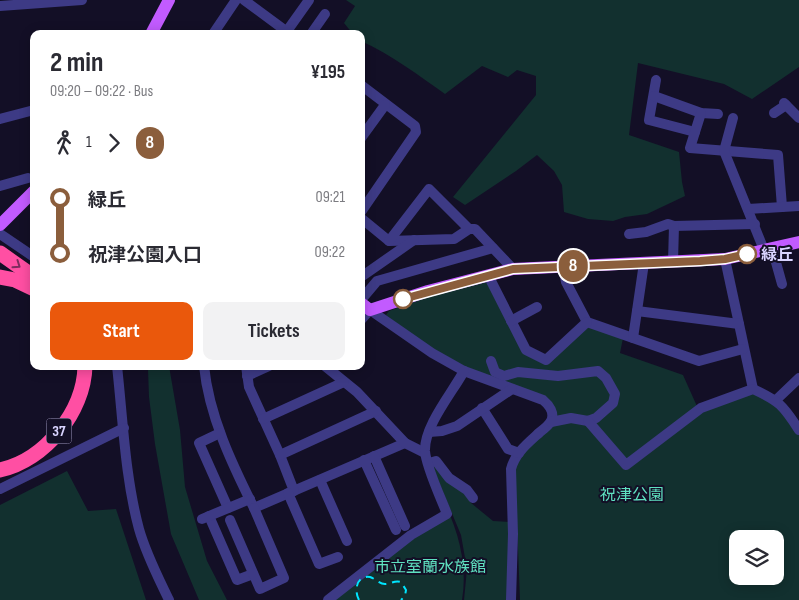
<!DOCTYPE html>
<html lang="en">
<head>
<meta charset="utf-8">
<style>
  :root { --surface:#fff; --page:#f2f2f3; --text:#2b2b33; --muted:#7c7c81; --accent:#ea580c }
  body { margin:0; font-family:"Sofia Sans Condensed","Noto Sans JP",sans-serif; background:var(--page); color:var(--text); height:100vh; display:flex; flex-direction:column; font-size:19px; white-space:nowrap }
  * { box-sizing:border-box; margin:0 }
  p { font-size:16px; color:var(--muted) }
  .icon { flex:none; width:28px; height:28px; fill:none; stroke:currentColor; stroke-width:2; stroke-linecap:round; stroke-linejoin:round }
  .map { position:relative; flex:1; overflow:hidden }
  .drawer { position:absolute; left:30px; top:30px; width:335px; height:340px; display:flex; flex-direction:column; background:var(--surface); border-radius:10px; box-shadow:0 2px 12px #0003 }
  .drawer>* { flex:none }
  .badge { padding:0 10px; border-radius:16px; font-size:18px; line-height:32px }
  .tools { position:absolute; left:729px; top:530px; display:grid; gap:10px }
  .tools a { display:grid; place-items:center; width:55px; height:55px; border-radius:10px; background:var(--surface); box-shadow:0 2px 12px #0003; font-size:25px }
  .map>.badge { position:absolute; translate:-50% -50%; box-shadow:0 0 0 2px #fff }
  .legs { display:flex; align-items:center; gap:8px; height:55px; padding:0 20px; font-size:16px }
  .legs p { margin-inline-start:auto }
  .head { display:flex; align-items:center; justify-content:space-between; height:85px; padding:0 20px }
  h1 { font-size:28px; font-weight:700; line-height:38px }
  .primary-button { display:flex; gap:10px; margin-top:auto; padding:10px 20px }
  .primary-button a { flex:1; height:58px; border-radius:10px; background:var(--accent); color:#fff; font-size:20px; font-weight:700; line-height:58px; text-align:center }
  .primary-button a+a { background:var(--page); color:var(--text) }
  ul { padding:0 20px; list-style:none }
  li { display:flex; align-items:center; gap:18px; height:55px; font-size:19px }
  li i { display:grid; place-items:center; width:8px; height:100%; margin:0 6px; background:currentColor }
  li i::after { content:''; width:12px; height:12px; margin:-6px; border:4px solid; border-radius:50%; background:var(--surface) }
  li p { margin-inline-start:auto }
  li:first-child i { background:linear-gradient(#0000 50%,currentColor 0) }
  li:last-child i { background:linear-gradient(currentColor 50%,#0000 0) }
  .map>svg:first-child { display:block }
</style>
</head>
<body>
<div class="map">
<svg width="799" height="600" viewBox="0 0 799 600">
  <rect width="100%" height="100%" fill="#130f26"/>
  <g fill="#12302f" fill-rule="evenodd">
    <path d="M346,0H799V67L752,99L724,84L638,63L629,135L679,152L682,182L685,196L647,214L625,217L613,221L588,219L564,212L562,185L554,171L537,155L516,171L465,205L453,197L536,95V76L517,70L508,77L482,66L445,94C418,75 392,55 361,41V34H353L344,23L355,6Z"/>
    <path d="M488,279L524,350L546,364L589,326L623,338L620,353L683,375L700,413L751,393L764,397L788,418L799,435V600H520L515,471L517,462L555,410L464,366L421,342L386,315L389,311L421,299ZM738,539H775V576H738Z"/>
    <polygon points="169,366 180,430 185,487 207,561 227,600 199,600 171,534 155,444 149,397 148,369"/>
    <polygon points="431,463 464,488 471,503 493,521 510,522 510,600 464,600 467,569 461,535"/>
    <polygon points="67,471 88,511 116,509 146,600 0,600 0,505"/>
    <path d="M450,515C461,542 467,571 462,600H332L414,537Z"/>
  </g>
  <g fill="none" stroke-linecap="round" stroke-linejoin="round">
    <g stroke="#3d3a85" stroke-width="10">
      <polyline points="244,0 290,34"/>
      <polyline points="0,6 82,0"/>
      <polyline points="287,31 309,0"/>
      <polyline points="213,34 236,0"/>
      <polyline points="311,34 325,14"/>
      <polyline points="656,80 649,120 695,132"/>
      <polyline points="361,85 415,126 416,132 361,212"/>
      <polyline points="654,96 701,113 718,114"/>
      <polyline points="784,103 799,118"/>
      <polyline points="701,113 690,148 778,155 782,207"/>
      <polyline points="774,113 786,105"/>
      <polyline points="733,118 724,151 764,250"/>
      <polyline points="0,119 34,110"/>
      <polyline points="361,138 385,105"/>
      <polyline points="0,186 28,178"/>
      <polyline points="748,209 799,206"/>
      <polyline points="361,218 389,241 454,239 469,229 475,229 513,269"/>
      <polyline points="0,234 34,257"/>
      <polyline points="629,234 646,232 668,224 674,226 755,224"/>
      <polyline points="389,241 429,189 469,229"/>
      <polyline points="772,248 782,284"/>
      <polyline points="725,259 753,389"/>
      <polyline points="673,262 674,226"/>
      <polyline points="563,266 566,282 587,322 699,361 743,349"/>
      <polyline points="488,275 526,350 546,360 587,322"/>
      <polyline points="361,277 414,240"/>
      <polyline points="361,300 377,281 493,248"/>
      <polyline points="637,311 739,324"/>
      <path d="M361,320L370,310L432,353L464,371L543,400C549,405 555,413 551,421C549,425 544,429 540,432C528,443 515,453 511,469L513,534L511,600"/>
      <polyline points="511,321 537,307"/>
      <polyline points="633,338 644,263"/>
      <polyline points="491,361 495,372 504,376 518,372 558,376 598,371 606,378 615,394 613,403 596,418 588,421 571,418 551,422"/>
      <path d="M117,366C123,420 125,477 139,529C146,554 158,577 169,600"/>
      <path d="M204,366C209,416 232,464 254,508L405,443"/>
      <polyline points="246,366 249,387 280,455 294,491"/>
      <polyline points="325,366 357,392 405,443 425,453"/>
      <polyline points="247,376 269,366"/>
      <polyline points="776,400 799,378"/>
      <polyline points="482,408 508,449 519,453"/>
      <polyline points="263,419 344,382"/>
      <path d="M588,421L626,465L701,408L753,389C779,401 783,405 799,430"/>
      <polyline points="429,432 442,431 457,426 512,389"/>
      <polyline points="220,433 199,443 228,508"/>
      <polyline points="280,455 376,411"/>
      <polyline points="374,456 405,526"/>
      <polyline points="364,460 396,530"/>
      <polyline points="429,463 436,461 449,478 467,490 473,498"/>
      <polyline points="320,480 347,541"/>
      <polyline points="0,489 124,428"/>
      <polyline points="288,493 319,564 338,557"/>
      <polyline points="209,516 237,580 253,574"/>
      <polyline points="202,519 250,499"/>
      <polyline points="230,520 260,589 284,578 254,508"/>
      <path d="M328,600L411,535L447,514C441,498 426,467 425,451C424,426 452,393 464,371"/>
    </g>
    <g stroke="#c25bff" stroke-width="12">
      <polyline points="151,34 169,0"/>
      <polyline points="0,225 34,191"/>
      <polyline points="361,303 370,310 428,291 513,269 725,259 799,242"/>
    </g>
    <g stroke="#ff4fa3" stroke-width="15">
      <polyline points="0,253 34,277"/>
      <polyline points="0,277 15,280 34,289"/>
      <path d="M0,470C45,460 84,412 85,366"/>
    </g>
    <path stroke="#00e5ff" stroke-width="2" stroke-dasharray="8 6" stroke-linecap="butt" d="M359,600C354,591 356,575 370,577C376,579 379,584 385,584C391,584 394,580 401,582L406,590L405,596L401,600"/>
  </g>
  <defs><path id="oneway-chevron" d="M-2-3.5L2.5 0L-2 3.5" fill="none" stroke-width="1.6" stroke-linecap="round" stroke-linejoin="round" transform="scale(1.25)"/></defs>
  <use stroke="#7d2c5e" href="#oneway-chevron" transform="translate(17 265) rotate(35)"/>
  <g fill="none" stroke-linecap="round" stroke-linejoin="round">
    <g stroke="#fff" stroke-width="11">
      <polyline id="line-1" points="403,299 513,269 700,261 725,259 747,254"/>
    </g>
    <use href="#line-1" stroke="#8b5e3c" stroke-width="8"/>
  </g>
  <g fill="#fff" stroke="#8b5e3c" stroke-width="2.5">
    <circle cx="747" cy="254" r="9"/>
    <circle cx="403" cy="299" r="9"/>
  </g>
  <g text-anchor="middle" stroke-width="4" stroke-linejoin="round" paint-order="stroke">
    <rect fill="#130f26" stroke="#9e99be" stroke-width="1" x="46.5" y="418.5" width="25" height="25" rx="4"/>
    <g font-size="15" font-weight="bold" fill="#d9d4ff">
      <text x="59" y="436">37</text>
    </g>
    <g font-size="16" font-weight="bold" fill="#d9d4ff" stroke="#130f26" text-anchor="start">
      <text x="761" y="260">緑丘</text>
    </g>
    <g font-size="16" fill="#5fe0c0" stroke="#130f26">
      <text x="632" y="500">祝津公園</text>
      <text x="430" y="572">市立室蘭水族館</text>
    </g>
  </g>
</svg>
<div class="tools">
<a><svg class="icon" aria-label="layers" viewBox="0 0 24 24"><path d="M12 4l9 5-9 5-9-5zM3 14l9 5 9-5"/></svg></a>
</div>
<b class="badge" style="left:573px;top:266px;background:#8b5e3c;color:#fff">8</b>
<section class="drawer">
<div class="head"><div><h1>2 min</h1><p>09:20 – 09:22 · Bus</p></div><b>¥195</b></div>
<div class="legs"><svg class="icon" aria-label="walk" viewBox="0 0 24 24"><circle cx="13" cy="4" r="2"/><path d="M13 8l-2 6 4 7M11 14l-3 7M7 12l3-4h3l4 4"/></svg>1<svg class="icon" aria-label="forward" viewBox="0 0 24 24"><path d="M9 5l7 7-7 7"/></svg><b class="badge" style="background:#8b5e3c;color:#fff">8</b></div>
<ul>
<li><i style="color:#8b5e3c"></i><b>緑丘</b><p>09:21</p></li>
<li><i style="color:#8b5e3c"></i><b>祝津公園入口</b><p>09:22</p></li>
</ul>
<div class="primary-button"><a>Start</a><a>Tickets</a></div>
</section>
</div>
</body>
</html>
